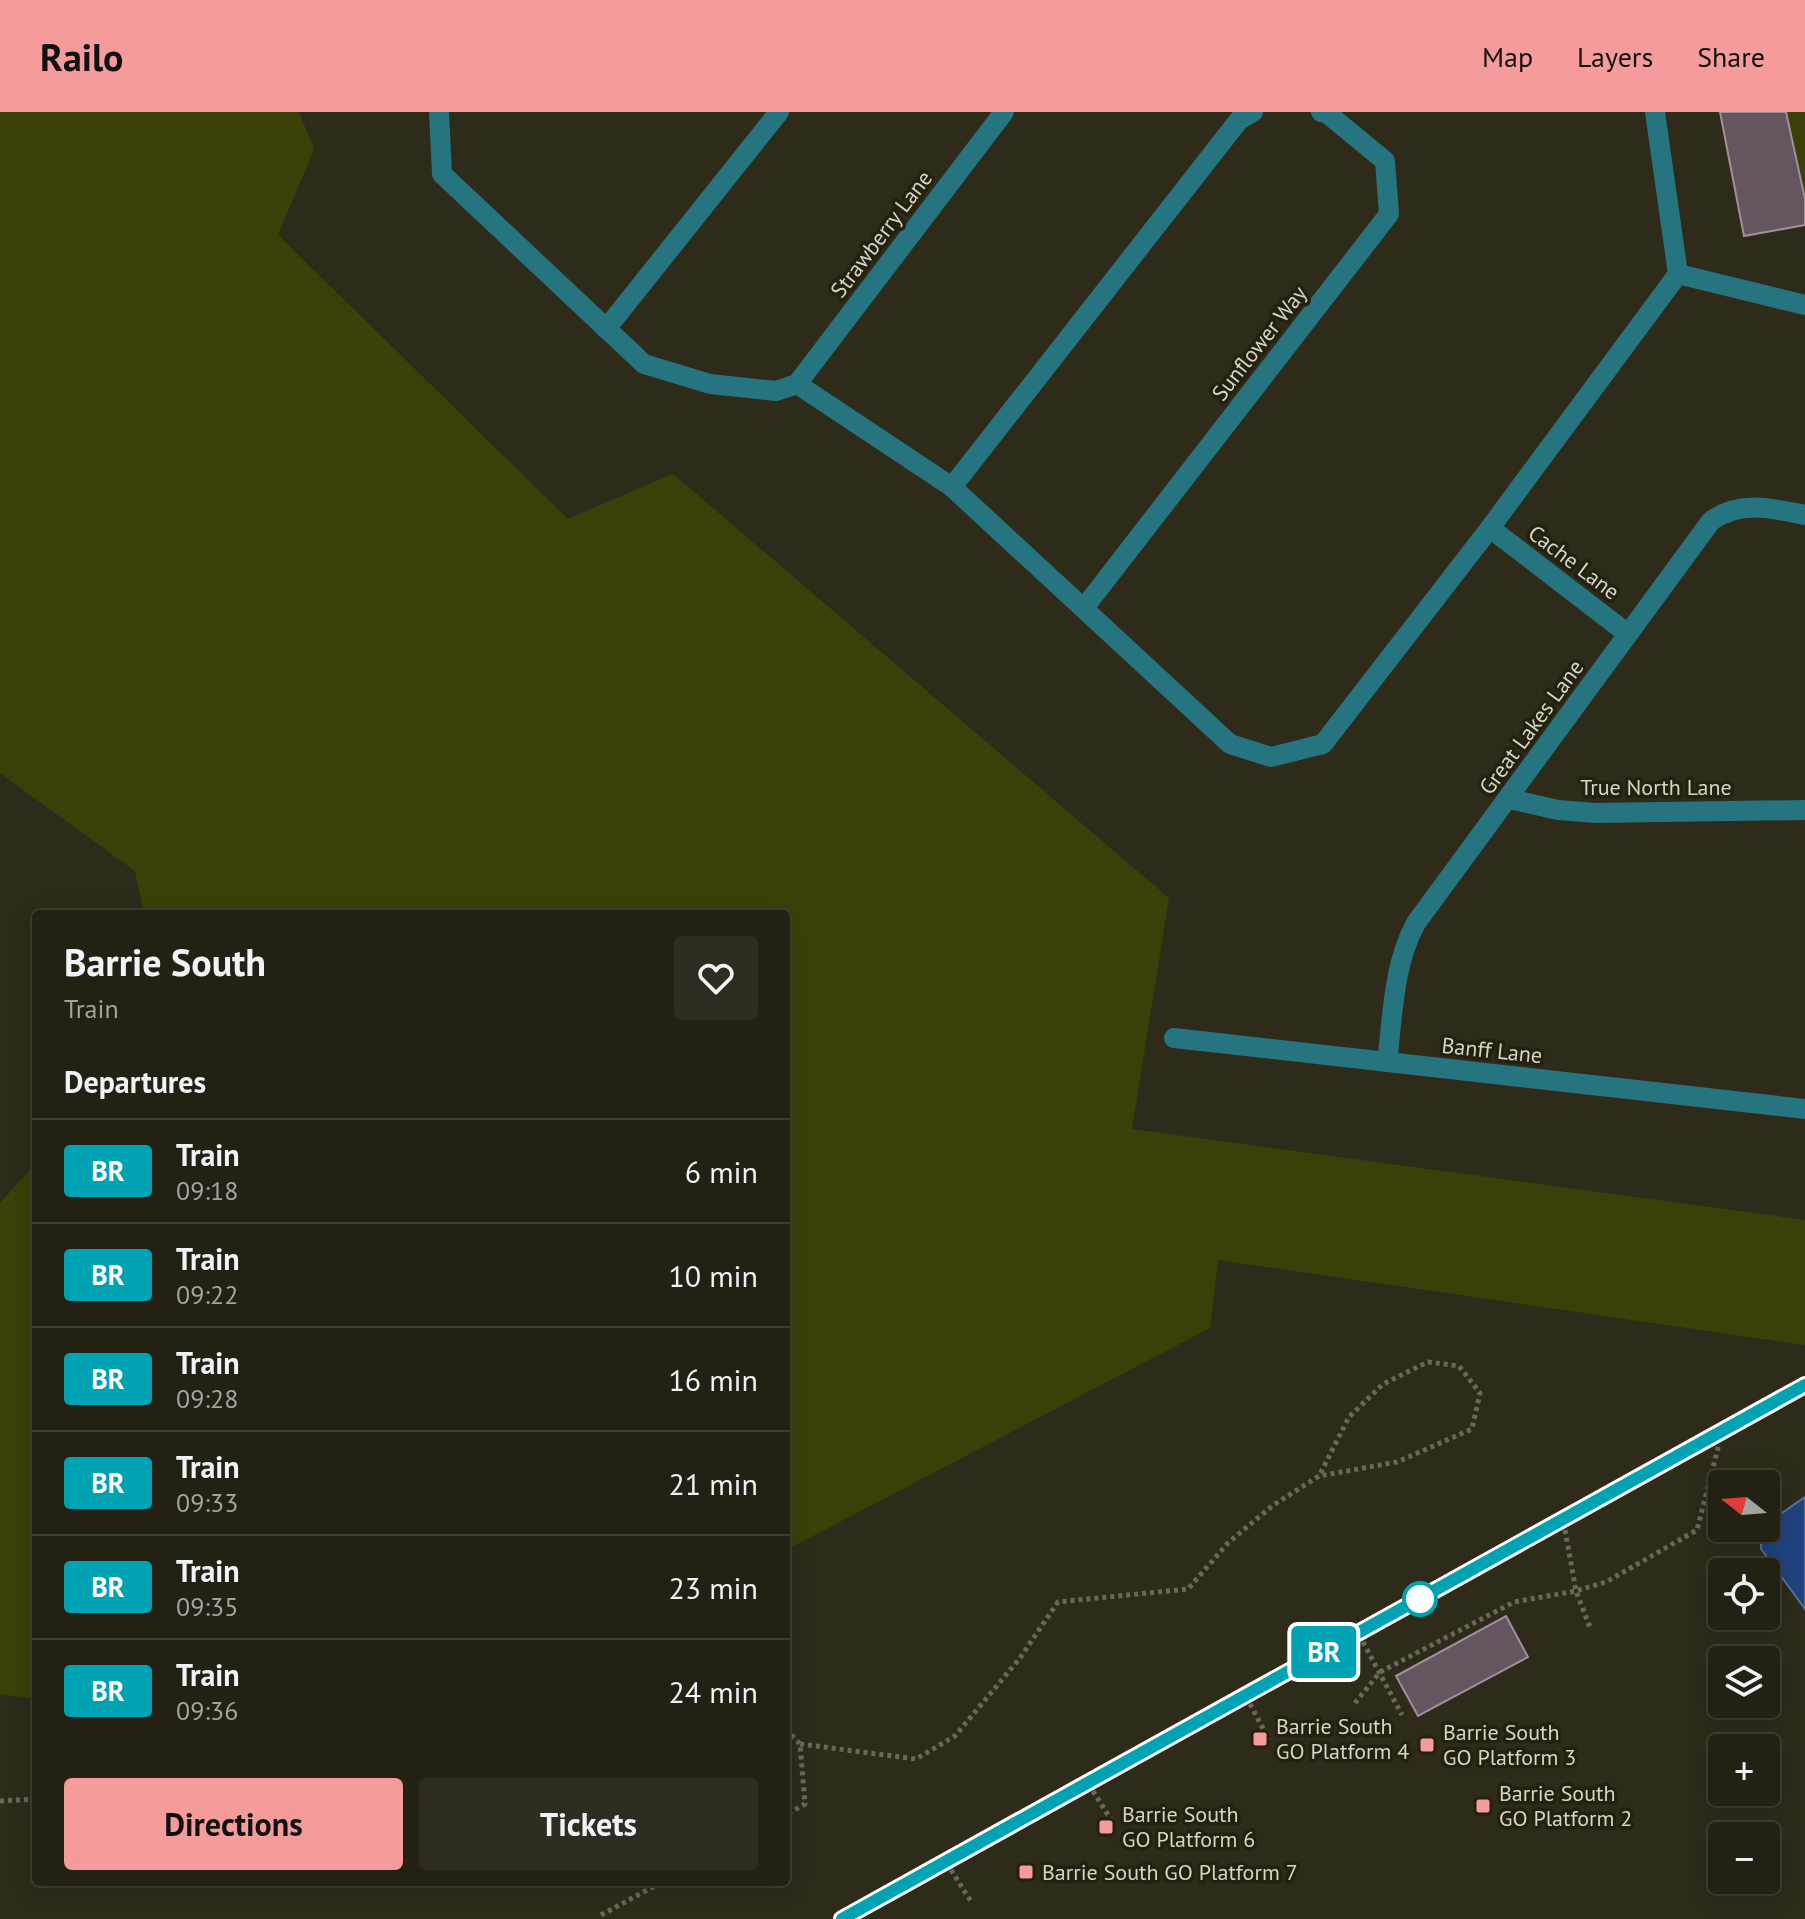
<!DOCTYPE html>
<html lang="en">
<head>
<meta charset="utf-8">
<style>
  :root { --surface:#232014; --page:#2f2d22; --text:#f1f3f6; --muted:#a3a3a0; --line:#403e34; --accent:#f59b9b }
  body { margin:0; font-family:"PT Sans",sans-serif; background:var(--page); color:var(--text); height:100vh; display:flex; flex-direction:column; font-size:30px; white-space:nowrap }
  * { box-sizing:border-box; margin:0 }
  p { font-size:26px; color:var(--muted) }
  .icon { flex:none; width:44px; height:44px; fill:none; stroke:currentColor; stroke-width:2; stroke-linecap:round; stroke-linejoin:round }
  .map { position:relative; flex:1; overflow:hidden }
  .sheet { position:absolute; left:32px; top:798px; width:758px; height:976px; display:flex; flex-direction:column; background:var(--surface); border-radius:8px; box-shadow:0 4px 20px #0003,0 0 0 2px var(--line) }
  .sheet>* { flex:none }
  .badge { padding:0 16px; border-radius:6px; font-size:28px; line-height:52px }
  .needle { width:52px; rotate:287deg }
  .buttons { position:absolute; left:1708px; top:1358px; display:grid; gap:16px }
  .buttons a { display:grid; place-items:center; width:72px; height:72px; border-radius:8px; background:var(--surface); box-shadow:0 4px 20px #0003,0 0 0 2px var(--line); font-size:40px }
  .map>.badge { position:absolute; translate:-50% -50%; box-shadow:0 0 0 4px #fff }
  h2 { padding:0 32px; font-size:30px; line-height:72px }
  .round { display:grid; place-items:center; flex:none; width:84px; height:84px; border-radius:8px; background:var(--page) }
  .headline { display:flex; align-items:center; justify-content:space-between; height:136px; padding:0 32px }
  h1 { font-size:38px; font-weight:700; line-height:60px }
  .action { display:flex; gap:16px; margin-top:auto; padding:16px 32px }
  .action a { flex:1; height:92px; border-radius:8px; background:var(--accent); color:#111; font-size:32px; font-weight:700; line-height:92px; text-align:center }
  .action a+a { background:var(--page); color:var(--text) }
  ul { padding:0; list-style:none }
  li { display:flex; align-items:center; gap:24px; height:104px; padding:0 32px; border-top:2px solid var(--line) }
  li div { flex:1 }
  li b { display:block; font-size:30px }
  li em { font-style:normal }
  li .badge { min-width:88px; font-weight:700; text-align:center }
  header { display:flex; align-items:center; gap:48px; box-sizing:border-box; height:112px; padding:0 40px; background:var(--accent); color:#111 }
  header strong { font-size:38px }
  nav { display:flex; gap:44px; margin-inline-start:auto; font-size:28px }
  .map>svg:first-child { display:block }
</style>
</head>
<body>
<header>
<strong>Railo</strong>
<nav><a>Map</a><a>Layers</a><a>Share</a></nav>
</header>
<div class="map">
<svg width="1805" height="1807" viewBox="0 0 1805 1807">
  <rect width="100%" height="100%" fill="#2f2b1b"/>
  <g fill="#3b4009">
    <polygon points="0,0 299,0 314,37 278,123 568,407 673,362 1169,786 1132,1017 1805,1108 1805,1233 1218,1148 1210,1216 786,1438 786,802 144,802 135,759 0,661"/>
    <polygon points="1783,0 1805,0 1805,86"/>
    <polygon points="36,1051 36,1587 0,1582 0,1091"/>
  </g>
  <polygon fill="#20437e" stroke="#576e95" stroke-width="2" points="1805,1385 1805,1497 1761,1437 1761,1416 1766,1416 1766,1412"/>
  <g fill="#655561" stroke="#a18f9c" stroke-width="2">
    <polygon points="1720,0 1786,0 1805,87 1805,113 1744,124"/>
    <polygon points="1506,1504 1528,1545 1418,1604 1396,1564"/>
  </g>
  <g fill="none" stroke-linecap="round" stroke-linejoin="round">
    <g stroke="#6b6759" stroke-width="5" stroke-dasharray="4 4" stroke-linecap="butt">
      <polyline points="1565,1418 1576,1479 1591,1518"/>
      <polyline points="1363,1530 1402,1603"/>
      <polyline points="1355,1591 1380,1560 1514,1490 1576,1479 1606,1470 1697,1418 1719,1332"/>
      <polyline points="1250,1592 1269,1628"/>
      <polyline points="786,1617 800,1632 805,1692 786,1703"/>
      <polyline points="800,1632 916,1647 955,1624 1020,1546 1058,1490 1188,1477 1228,1431 1272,1394 1319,1364 1397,1350 1472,1317 1480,1281 1459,1254 1428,1250 1383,1272 1349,1305 1319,1364"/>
      <polyline points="1093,1679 1113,1711"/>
      <polyline points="0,1689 36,1687"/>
      <polyline points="951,1758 972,1791"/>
      <polyline points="601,1803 662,1770"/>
    </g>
    <g stroke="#26747f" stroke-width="20">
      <polyline points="439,0 442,62 644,252 710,272 776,279 797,272 952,375 1230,632 1271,645 1323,632 1490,416 1678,162"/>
      <polyline points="1655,0 1678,162"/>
      <polyline points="1678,162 1805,193"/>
      <polyline points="606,217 779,0"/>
      <polyline points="797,272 1004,0"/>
      <polyline points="952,375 1239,8 1253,0"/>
      <polyline points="1490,416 1628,522"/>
      <polyline points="1084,496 1389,102 1385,49 1328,2 1321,0"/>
      <polyline points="1509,687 1558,698 1595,701 1805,698"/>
      <polyline points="1174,926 1805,997"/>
      <path d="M1387,950C1393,903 1393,853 1416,811L1711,409C1740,388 1772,396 1805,403"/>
    </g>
    <polyline stroke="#9a968a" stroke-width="6" stroke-dasharray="10 10" stroke-linecap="butt" points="842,1807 1805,1273"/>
  </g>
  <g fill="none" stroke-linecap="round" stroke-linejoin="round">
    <g stroke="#fff" stroke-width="18">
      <polyline id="line" points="842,1807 1805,1273"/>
    </g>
    <use href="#line" stroke="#00a3b4" stroke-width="12"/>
  </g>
  <circle fill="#fff" stroke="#00a3b4" stroke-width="4" cx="1420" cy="1487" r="16"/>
  <g fill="#f59b9b" stroke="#252111" stroke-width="3">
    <rect x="1252" y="1619" width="16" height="16" rx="4"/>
    <rect x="1419" y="1625" width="16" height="16" rx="4"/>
    <rect x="1475" y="1686" width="16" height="16" rx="4"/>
    <rect x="1098" y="1707" width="16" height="16" rx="4"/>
    <rect x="1018" y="1752" width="16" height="16" rx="4"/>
  </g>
  <g text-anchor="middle" stroke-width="7" stroke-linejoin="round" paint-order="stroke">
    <g font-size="22" fill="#d7d4ca" stroke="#252111">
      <text transform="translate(881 122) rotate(-53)" y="8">Strawberry Lane</text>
      <text transform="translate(1259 231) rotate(-52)" y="8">Sunflower Way</text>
      <text transform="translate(1574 450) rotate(37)" y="8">Cache Lane</text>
      <text transform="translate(1531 615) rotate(-54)" y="8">Great Lakes Lane</text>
      <text x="1656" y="683">True North Lane</text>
      <text transform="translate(1492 938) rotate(6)" y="8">Banff Lane</text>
    </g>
    <g font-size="22" fill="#d7d4ca" stroke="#252111" text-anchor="start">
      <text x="1276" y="1622">Barrie South<tspan x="1276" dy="25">GO Platform 4</tspan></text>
      <text x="1443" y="1628">Barrie South<tspan x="1443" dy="25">GO Platform 3</tspan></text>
      <text x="1499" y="1689">Barrie South<tspan x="1499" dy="25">GO Platform 2</tspan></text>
      <text x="1122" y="1710">Barrie South<tspan x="1122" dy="25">GO Platform 6</tspan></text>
      <text x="1042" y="1768">Barrie South GO Platform 7</text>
    </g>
  </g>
</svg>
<div class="buttons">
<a><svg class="needle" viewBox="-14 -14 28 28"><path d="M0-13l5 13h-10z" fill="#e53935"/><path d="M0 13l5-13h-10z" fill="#a3a3a0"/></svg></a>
<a><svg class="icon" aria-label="locate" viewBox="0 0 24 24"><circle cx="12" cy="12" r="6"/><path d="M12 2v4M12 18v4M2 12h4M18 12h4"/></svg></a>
<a><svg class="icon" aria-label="layers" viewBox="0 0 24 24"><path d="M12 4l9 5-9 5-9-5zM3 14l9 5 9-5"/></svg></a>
<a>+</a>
<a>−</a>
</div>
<b class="badge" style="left:1324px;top:1540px;background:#00a3b4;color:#fff">BR</b>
<section class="sheet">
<div class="headline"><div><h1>Barrie South</h1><p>Train</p></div><a class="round"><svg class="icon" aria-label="heart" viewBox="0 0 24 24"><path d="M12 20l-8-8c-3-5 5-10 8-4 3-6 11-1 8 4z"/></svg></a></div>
<h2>Departures</h2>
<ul>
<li><span class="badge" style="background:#00a3b4;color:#fff">BR</span><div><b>Train</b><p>09:18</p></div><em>6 min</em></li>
<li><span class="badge" style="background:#00a3b4;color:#fff">BR</span><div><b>Train</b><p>09:22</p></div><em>10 min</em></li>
<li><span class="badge" style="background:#00a3b4;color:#fff">BR</span><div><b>Train</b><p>09:28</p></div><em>16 min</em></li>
<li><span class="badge" style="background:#00a3b4;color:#fff">BR</span><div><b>Train</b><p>09:33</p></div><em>21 min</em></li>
<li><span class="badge" style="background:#00a3b4;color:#fff">BR</span><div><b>Train</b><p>09:35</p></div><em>23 min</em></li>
<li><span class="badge" style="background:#00a3b4;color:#fff">BR</span><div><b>Train</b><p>09:36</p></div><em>24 min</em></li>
</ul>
<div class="action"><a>Directions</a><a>Tickets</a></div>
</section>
</div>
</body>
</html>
